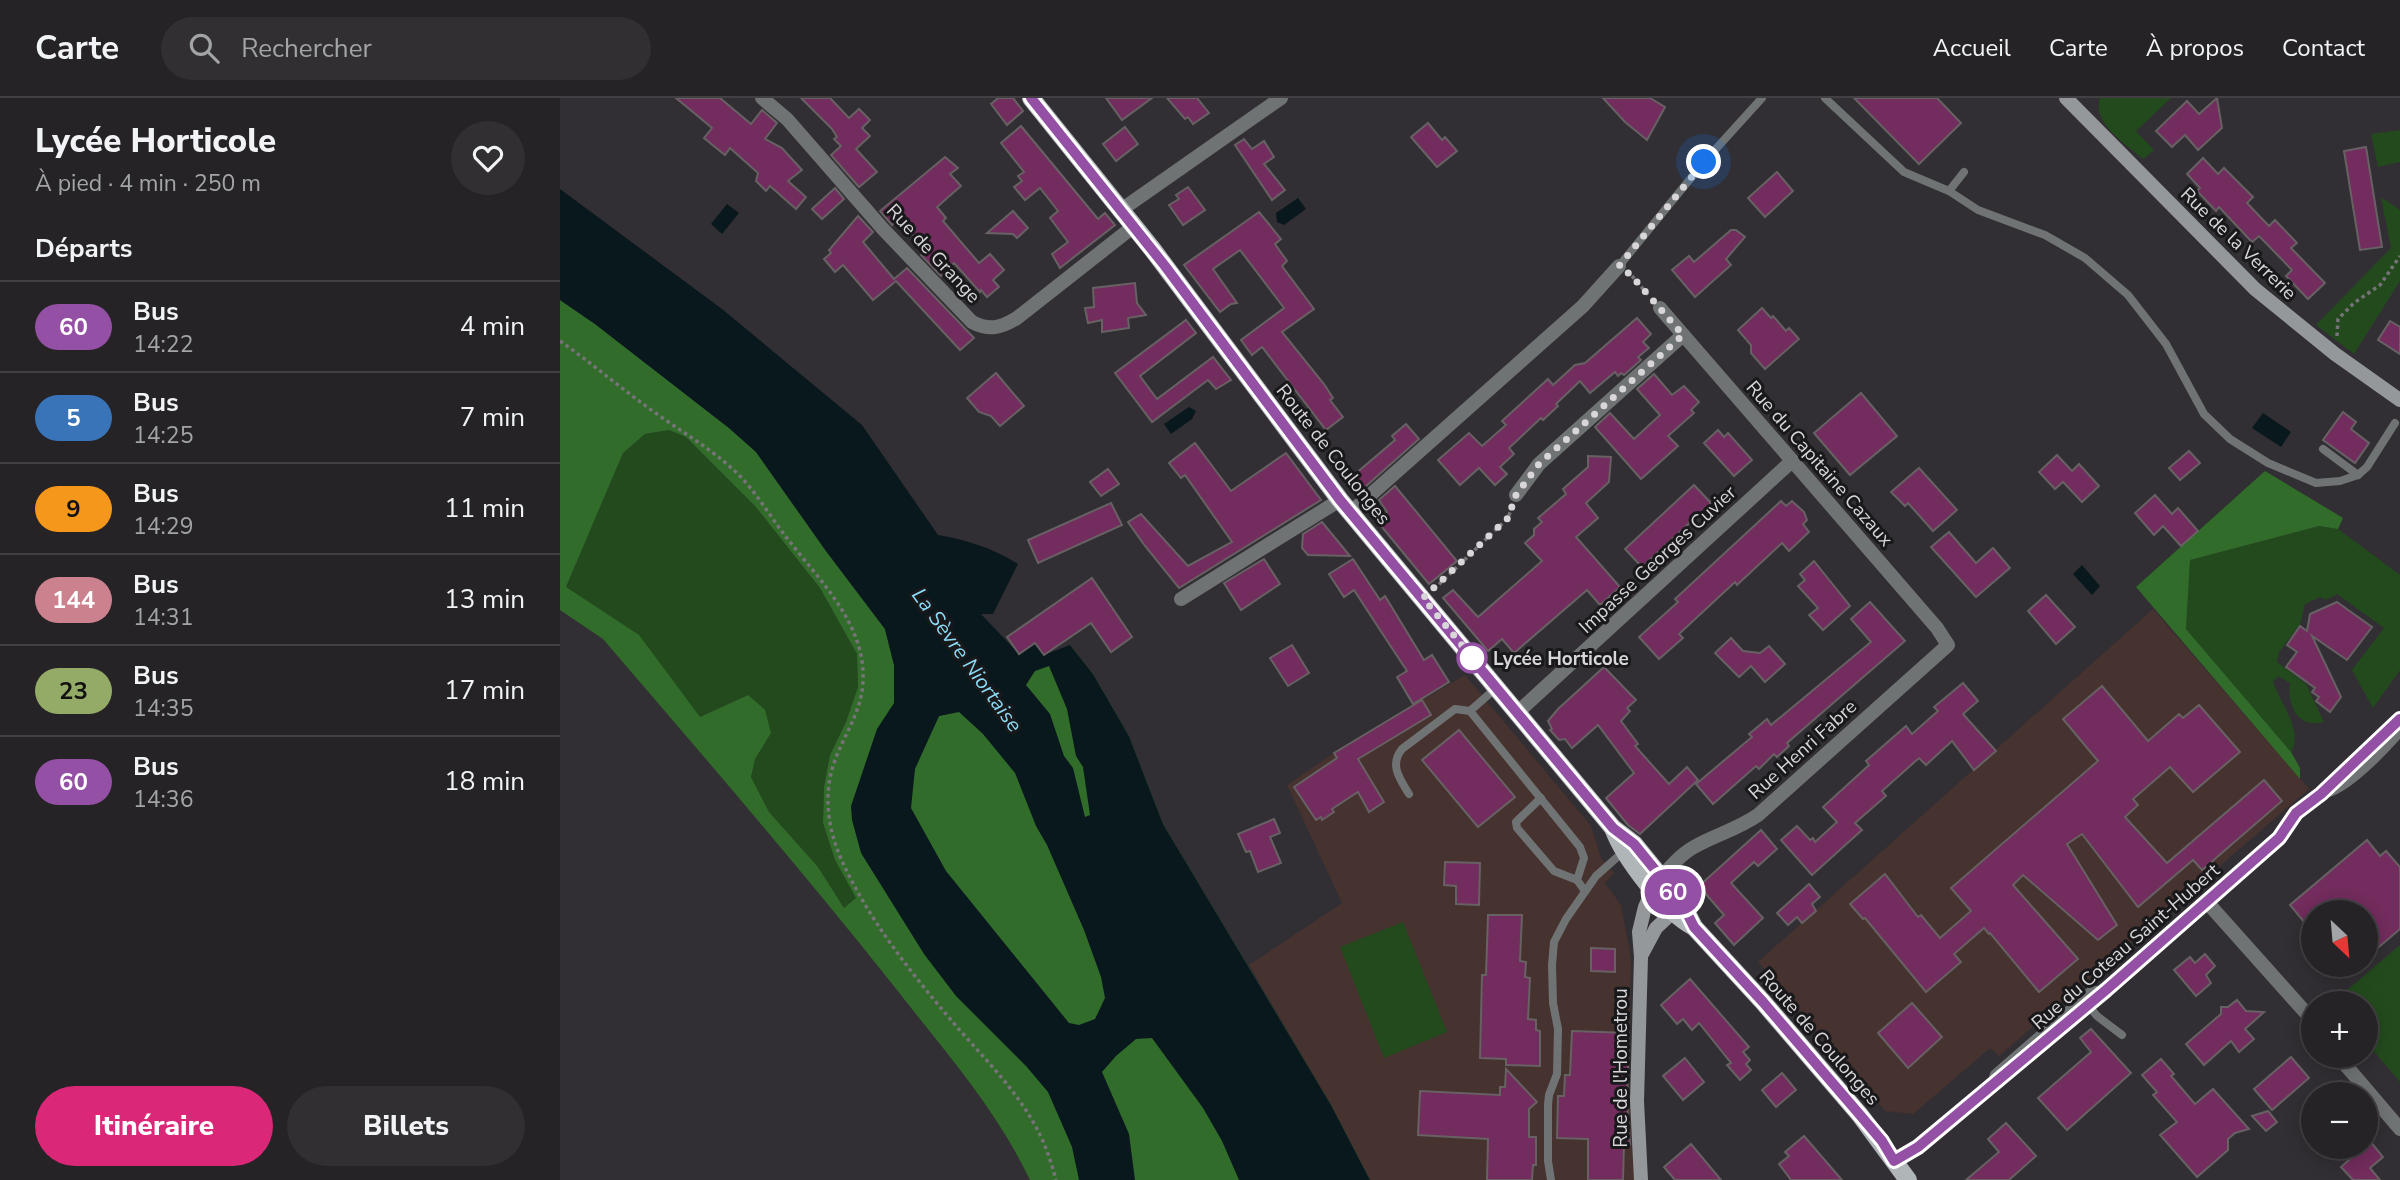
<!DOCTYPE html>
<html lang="fr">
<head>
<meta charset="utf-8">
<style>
  :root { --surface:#252326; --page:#312f32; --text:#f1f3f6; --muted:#a3a4a7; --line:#424043; --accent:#db2777 }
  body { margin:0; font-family:"Nunito Sans",sans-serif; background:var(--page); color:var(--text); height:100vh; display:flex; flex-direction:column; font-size:26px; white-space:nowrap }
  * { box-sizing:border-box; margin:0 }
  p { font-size:23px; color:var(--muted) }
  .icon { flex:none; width:38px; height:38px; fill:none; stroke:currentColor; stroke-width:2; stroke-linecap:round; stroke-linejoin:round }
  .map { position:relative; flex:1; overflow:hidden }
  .drawer { display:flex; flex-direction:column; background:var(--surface); width:560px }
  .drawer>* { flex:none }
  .badge { padding:0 14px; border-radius:23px; font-size:24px; line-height:46px }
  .needle { width:46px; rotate:154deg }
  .tools { position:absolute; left:1741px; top:802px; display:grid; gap:14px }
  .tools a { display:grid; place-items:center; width:77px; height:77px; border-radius:50%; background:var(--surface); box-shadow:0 4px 18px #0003,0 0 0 2px var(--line); font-size:35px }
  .you { position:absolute; width:35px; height:35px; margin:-18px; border:5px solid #fff; border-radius:50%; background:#1a73e8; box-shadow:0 0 0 10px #1a73e833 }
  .map>.badge { position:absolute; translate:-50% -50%; box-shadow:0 0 0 4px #fff }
  h2 { padding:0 35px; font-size:26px; line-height:63px }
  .round { display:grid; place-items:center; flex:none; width:74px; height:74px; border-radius:37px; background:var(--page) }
  .headline { display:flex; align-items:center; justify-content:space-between; height:119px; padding:0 35px }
  h1 { font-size:33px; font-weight:800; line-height:52px }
  .cta { display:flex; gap:14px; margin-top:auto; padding:14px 35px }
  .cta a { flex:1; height:80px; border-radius:42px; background:var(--accent); color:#fff; font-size:28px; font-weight:800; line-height:80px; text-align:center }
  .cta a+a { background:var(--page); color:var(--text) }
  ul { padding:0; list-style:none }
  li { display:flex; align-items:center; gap:21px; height:91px; padding:0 35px; border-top:2px solid var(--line) }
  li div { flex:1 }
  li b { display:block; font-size:26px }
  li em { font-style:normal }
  li .badge { min-width:77px; font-weight:700; text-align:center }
  header { display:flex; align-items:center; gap:42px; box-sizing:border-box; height:98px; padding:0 35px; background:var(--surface); border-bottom:2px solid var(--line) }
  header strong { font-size:33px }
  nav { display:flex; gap:38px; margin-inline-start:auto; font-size:24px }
  .search { width:490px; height:63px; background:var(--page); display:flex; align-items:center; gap:18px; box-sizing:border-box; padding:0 24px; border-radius:38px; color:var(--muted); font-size:26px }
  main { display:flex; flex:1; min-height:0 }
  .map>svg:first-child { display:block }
</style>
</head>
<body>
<header>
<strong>Carte</strong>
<div class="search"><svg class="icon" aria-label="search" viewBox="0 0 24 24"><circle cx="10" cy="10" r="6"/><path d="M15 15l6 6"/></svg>Rechercher</div>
<nav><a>Accueil</a><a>Carte</a><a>À propos</a><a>Contact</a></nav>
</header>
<main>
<section class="drawer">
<div class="headline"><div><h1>Lycée Horticole</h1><p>À pied · 4 min · 250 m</p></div><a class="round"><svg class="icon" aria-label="heart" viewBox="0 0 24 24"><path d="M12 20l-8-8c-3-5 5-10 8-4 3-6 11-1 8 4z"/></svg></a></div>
<h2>Départs</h2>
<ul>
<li><span class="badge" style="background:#9450a4;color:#fff">60</span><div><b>Bus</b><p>14:22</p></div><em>4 min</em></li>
<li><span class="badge" style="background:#3974b9;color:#fff">5</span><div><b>Bus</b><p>14:25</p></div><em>7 min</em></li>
<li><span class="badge" style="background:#f4971b;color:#111">9</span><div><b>Bus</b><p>14:29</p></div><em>11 min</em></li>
<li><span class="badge" style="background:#cc828e;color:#fff">144</span><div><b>Bus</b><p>14:31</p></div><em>13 min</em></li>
<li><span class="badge" style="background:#94ab68;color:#111">23</span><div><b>Bus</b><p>14:35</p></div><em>17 min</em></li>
<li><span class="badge" style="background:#9450a4;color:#fff">60</span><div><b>Bus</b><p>14:36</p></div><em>18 min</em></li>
</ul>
<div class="cta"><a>Itinéraire</a><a>Billets</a></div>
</section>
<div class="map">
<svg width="1840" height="1082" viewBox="0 0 1840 1082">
  <rect width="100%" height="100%" fill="#312f33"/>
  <g fill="#46322f">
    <polygon points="1593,511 1749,691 1439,958 1430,950 1353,1016 1325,1013 1198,864"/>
    <polygon points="905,577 1031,728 1041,760 1054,775 1045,785 1061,807 1071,860 1069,998 1075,1082 810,1082 771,1007 689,867 782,805 727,687 774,655"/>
  </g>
  <g fill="#234a1d">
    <path d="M1540,0H1611L1576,33L1594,52L1583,61C1567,47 1531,25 1540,0Z"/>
    <polygon points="1840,32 1840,64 1818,69 1811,36"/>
    <polygon points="1821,99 1840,112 1840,183 1794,256 1756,227 1831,150"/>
    <polygon points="109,332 126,339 195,408 260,490 297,556 298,589 286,624 270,657 264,689 263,725 275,762 297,801 284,810 258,769 209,714 191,679 195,661 211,635 188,597 140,619 6,489 63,355 85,336"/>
    <path d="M1759,428L1778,431L1840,477V572L1813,610L1792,572L1824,530L1777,496L1766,502L1760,499L1745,506L1740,526L1719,554L1717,564L1746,586L1764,624C1737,631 1727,607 1730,585L1718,578L1713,584C1720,605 1744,633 1731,654L1626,531L1630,462Z"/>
    <polygon points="843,824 887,934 824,960 780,849"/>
    <polygon points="1840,847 1840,984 1806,944 1806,905 1773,904"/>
  </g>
  <g fill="#326c2a" fill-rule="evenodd">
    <path d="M0,202L35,226L169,330L196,354L266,453L325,531L334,567V606L368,641L379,618C415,610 483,572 510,547L533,576L569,638L603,726L771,1007L810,1082H470C436,1010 382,950 333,887C239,769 141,655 43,541L0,512ZM109,332L126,339L195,408L260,490L297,556L298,589L286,624L270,657L264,689L263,725L275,762L296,800L284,810L258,769L209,714L191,679L195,661L211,635L205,612L188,597L140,619L79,537L6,489L63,355L85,336Z"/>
    <polygon points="1705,373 1783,420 1778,431 1759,428 1630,462 1626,531 1731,654 1740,670 1740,681 1576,489"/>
  </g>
  <g fill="#09181d" fill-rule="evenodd">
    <path d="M0,91L162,211L302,327L378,437C408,442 432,450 458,466L433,516H421L459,556L475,545L484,557L510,547L533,576L569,638L603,726L771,1007L810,1082H679L662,1043L643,1010L592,940L576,941L556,958L542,974L569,1036L575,1082H519L512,1049L488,994L466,968L396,898L364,856L301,755L292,722L291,708L317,631L334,605V567L325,531L266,453L196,354L169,330L35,226L0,202ZM489,568L507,611L516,658L523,669L530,717L525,719L513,670L504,658L490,616L466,587L475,573ZM399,614L423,636L455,675L476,728L487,747L524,832L541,879L545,900L535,921L519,927L509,925L386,773L351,710L355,671L379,618Z"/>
    <polygon points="738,100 746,111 724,127 717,124 716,115"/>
    <polygon points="167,106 179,115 162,136 151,126"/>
    <polygon points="629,309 636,313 632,321 611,336 604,326"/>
    <polygon points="1703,315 1731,334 1721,349 1692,330"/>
    <polygon points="1522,467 1540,488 1532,497 1513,476"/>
  </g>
  <g fill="#722c5d" stroke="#676164" stroke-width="2">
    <polygon points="116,0 160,0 191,26 202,12 217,25 205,41 222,50 242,72 228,83 246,99 236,111 210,88 206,93 196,83 198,75 170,50 165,57 144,40 152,30"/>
    <polygon points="241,0 270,0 289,20 299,11 310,22 302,30 310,38 296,51 317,74 299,89 271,57 281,48 274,41 277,39 272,31"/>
    <polygon points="438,0 453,0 463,13 447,27 431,6"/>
    <polygon points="546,0 592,0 562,22"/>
    <polygon points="607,0 637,0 649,15 633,26 628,19 625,21"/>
    <polygon points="1043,0 1090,0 1105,9 1087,42 1065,24"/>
    <polygon points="1294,0 1377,0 1401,25 1359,66"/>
    <polygon points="1657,0 1662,30 1638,52 1625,37 1612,49 1596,33 1627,3 1639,16"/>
    <polygon points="868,25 882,42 885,39 897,53 877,69 851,39"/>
    <polygon points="461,28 538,121 545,115 555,127 500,170 492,156 508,144 490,120 498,113 480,90 465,102 454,89 462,83 458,78 464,74 441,45"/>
    <polygon points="565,29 578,46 556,63 543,46"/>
    <polygon points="684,41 692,51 704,43 714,59 704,66 725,92 712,102 675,47"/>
    <polygon points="1806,49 1822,149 1800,152 1784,53"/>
    <polygon points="385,59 398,70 390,76 401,88 377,109 386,120 383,123 419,165 430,156 444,172 433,182 439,189 427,199 421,192 420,194 394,165 381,178 361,157 366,152 339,121 332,127 320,113"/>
    <polygon points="1643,60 1658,76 1664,70 1693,99 1687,105 1709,128 1715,122 1737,145 1731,150 1765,185 1748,201 1726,178 1732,172 1699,138 1692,144 1659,109 1656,113 1637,93 1640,90 1627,76"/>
    <polygon points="1217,74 1233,93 1205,119 1188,100"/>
    <polygon points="628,89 645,112 623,127 609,107 619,101 616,97"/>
    <polygon points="275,90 284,101 262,121 252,111"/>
    <polygon points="453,113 468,130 457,140 453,136 427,135"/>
    <polygon points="699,114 721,141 715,146 727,163 722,168 754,211 722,234 764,286 773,300 770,302 783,319 766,332 702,249 692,257 681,242 724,210 680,152 653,171 677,205 671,206 660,214 624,167"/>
    <polygon points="298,118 313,134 303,144 334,181 347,170 414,240 400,252 336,183 313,202 283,167 275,174 264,161 271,155 269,152"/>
    <polygon points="1171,132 1176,132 1185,139 1166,161 1171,167 1135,199 1112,172 1129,158 1134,164"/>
    <polygon points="575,185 577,205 586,217 568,220 569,230 542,234 542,222 528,225 525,210 534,209 533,190"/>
    <polygon points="1202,210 1211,220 1213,218 1226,233 1229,230 1239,241 1205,271 1191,255 1191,247 1178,232"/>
    <polygon points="1077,220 1091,236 1083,244 1089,250 1078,259 1081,262 1064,277 1061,275 1058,278 1055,274 1030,295 1020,283 996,306 998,308 983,322 981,320 949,350 954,356 940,369 947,376 935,387 919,370 900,387 878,362 909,335 922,348 946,327 942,323 988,281 993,287 1015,267 1025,265"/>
    <polygon points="626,222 636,235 580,278 597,301 653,259 671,282 656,291 648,282 592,324 555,275"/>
    <polygon points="1830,223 1840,229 1840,256 1818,242"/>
    <polygon points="436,275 464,308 440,328 431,318 419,314 407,300"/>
    <polygon points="1094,276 1112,297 1124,288 1139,304 1131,312 1134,315 1108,338 1118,348 1081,381 1035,329 1050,315 1074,341 1100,317 1077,291"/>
    <polygon points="1301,295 1337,338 1290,377 1254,335"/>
    <polygon points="1783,314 1796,324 1791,331 1809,345 1795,365 1763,342"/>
    <polygon points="846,326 859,341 797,396 787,383 835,342 832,338"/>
    <polygon points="1158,332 1164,339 1168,335 1192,362 1174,378 1144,345"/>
    <polygon points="635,345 671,393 726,355 761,402 619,490 585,448 568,424 581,416 628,468 672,444 625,377 621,380 609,365"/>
    <polygon points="1629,353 1640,365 1620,382 1609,370"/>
    <polygon points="1497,357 1512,373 1519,366 1539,388 1522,404 1503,384 1495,391 1479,374"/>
    <polygon points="1028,358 1051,359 1049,384 1026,405 1038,420 1016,439 1060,489 1040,507 1027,492 954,555 942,541 928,553 883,500 893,492 918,519 982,463 965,445 974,437 974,431 982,424 978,420 1006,396 1003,391 1028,369"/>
    <polygon points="1359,370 1397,412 1373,433 1348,405 1345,408 1331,394"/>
    <polygon points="548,371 559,386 541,398 530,384"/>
    <polygon points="1134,387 1151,405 1082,469 1065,451"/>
    <polygon points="835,388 897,463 869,486 817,423 827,414 819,402"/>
    <polygon points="1595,397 1612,416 1618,410 1638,433 1621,448 1603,428 1594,437 1575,415"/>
    <polygon points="1221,403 1226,408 1232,403 1244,414 1247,422 1243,426 1249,434 1229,453 1222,445 1177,487 1175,484 1119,536 1123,540 1099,561 1079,539 1118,504 1115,501"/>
    <polygon points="551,405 562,427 478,465 468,442"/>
    <polygon points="762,424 790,458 748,457 742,450 743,436"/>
    <polygon points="1389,434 1416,465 1433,450 1450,470 1416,499 1371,449"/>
    <polygon points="704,461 720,486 681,512 664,485"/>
    <polygon points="793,461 820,502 825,498 864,562 872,557 889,584 853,606 837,579 847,573 820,532 794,492 784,499 769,476"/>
    <polygon points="1254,463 1290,508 1263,532 1249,517 1258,510 1238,488 1245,482 1240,476"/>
    <polygon points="532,480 572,539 551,554 531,525 484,557 475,545 459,556 447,539"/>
    <polygon points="1486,497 1515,529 1496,546 1468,513"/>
    <polygon points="1310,504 1345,543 1227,645 1229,648 1217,659 1214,656 1199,671 1196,668 1153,706 1136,686 1192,639 1189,636 1207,621 1211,627 1311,544 1291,521"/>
    <polygon points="1777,504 1812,529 1787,562 1752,538 1781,599 1770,614 1756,603 1759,599 1752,594 1755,590 1726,569 1737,554 1727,547 1740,528 1747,533 1750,516"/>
    <polygon points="1171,540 1183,553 1200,555 1209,548 1225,566 1205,584 1191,568 1179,579 1155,555"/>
    <polygon points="732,547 749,575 728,588 710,560"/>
    <polygon points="1044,569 1076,602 1067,610 1070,613 1061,623 1078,646 1075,648 1109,686 1127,669 1138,682 1080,736 1068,727 1046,700 1074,675 1038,627 1012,650 1005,641 999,642 990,632 992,631 988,623 998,611"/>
    <polygon points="1403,585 1418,603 1403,616 1436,653 1414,672 1392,643 1366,667 1359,660 1322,693 1326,698 1295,725 1302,732 1252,777 1221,742 1237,728 1250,742 1253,740 1255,744 1277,724 1263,709 1309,667 1306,663 1346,628 1352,636 1378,613 1374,609"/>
    <polygon points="1542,588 1588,643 1619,616 1623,620 1639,607 1680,654 1633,694 1610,669 1573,701 1578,707 1565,719 1607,765 1704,682 1722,703 1642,772 1633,762 1578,809 1522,736 1507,746 1557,827 1538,842 1463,777 1453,787 1518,861 1479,894 1430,835 1429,836 1424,830 1394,856 1401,864 1366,894 1305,820 1303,821 1290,806 1325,776 1358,819 1361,817 1380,840 1411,813 1391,790 1538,663 1503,621"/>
    <polygon points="862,602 871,617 798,661 824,704 809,714 798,694 772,711 774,714 762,722 761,719 756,722 734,689 777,660 774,655"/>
    <polygon points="899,632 955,699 918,729 862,662"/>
    <polygon points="714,721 720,735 710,739 721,765 698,774 690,753 686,754 678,736"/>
    <polygon points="1201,732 1217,751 1198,768 1194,764 1171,785 1203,820 1174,847 1155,825 1164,817 1139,788"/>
    <polygon points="1807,742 1820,758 1826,753 1840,769 1840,831 1806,860 1806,814 1754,814 1754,836 1730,807"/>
    <polygon points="885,764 920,765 919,807 896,806 896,788 884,787"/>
    <polygon points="1249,786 1260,799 1252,806 1256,813 1242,825 1237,819 1228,827 1217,815"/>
    <polygon points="928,817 962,817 960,863 966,864 965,879 970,880 968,921 976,922 976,932 980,933 980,968 946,967 946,961 920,960 922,877 926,877"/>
    <polygon points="1031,850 1055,851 1055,874 1031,873"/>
    <polygon points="1645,856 1655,868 1646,877 1651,885 1636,898 1614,872 1630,859 1635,865"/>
    <polygon points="1130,881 1189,949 1183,954 1190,962 1186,966 1191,972 1180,982 1167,967 1171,965 1139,925 1132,932 1123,921 1117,926 1101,907"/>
    <polygon points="1677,902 1686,913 1704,914 1685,931 1694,941 1679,954 1671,943 1644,967 1626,946 1661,916 1661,909 1668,909"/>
    <polygon points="1352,905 1382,939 1348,970 1318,935"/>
    <polygon points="1531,931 1571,975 1507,1032 1478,1000 1531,954 1520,940"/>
    <polygon points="1012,933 1069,935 1067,1003 1070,1046 1064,1046 1063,1082 1028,1082 1028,1041 997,1040 998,998 1004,998 1005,977 1010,977"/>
    <polygon points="1731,959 1749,980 1712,1012 1694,991"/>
    <polygon points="1125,960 1144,984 1123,1002 1103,978"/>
    <polygon points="1601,961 1614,976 1611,978 1635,1006 1653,991 1689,1031 1675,1035 1668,1041 1668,1052 1637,1079 1600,1037 1617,1024 1593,997 1597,994 1582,977"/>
    <polygon points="946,971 977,1004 969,1011 969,1039 976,1039 976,1067 973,1067 972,1082 927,1082 928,1041 858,1037 860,993 940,997 940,989 945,989"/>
    <polygon points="1222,975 1236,992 1216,1009 1202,992"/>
    <polygon points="1708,1013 1717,1024 1706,1033 1692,1018"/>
    <polygon points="1446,1025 1476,1058 1449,1082 1406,1082 1439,1054 1428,1041"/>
    <polygon points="1244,1038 1282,1082 1231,1082 1219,1066 1229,1058 1225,1054"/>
    <polygon points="1810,1043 1823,1059 1810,1070 1820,1082 1793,1082 1781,1069"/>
    <polygon points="1131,1046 1161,1082 1115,1082 1104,1069"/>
  </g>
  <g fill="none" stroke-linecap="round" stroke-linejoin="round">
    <g stroke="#767478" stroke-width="3.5" stroke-dasharray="3.5 3.5" stroke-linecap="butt">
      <polyline points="1072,178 1090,199"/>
      <polyline points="1777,238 1778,221 1794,205 1820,187 1840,158"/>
      <path d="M0,243C33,266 64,293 97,316C125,336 153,352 178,376C195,393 209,416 223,435C255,478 305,523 303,581C303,612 284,636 274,665C263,697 268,732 282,763C307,818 347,870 386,916C418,955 458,991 480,1037C487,1051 492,1067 496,1082"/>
      <polyline points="874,491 948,420 951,412"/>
    </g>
    <g stroke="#707374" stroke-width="8">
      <polyline points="1265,0 1344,74 1389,93 1404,74"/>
      <polyline points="1389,93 1418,112 1485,137 1525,160 1568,197 1606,246 1644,316 1670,341 1708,365 1756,385 1780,383 1798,377 1807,369 1835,325"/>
      <polyline points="1059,168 1144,64 1202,0"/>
      <polyline points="1763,351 1798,377"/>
      <polyline points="910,613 936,590"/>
      <path d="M849,696C840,681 829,667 842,651L895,611L910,613L1020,749L1024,760L1017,782L1025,793"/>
      <path d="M1764,696C1785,695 1826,651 1840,635"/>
      <polyline points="981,700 956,724 957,730 994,773 1017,782"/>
      <polyline points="1528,907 1537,918 1562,937"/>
      <polyline points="1432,984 1434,976 1531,892 1543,892"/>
      <polyline points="991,1082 988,1063 988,1007 989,997 997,976 998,931 993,905 992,867 994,844 1006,821 1036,778 1063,754"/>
    </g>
    <g stroke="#707374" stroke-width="14">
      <path d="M202,0L227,21L323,131L412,224C429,233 441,230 457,220L574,128"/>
      <polyline points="561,112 721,0"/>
      <polyline points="956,397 979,366 1123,237"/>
      <polyline points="790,415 1023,208 1059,168"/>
      <polyline points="621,501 780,402"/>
      <polyline points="957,615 1232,363"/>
      <path d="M1096,787C1106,773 1118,758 1134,749C1155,737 1178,731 1198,717L1388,547L1377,530L1100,210"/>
      <polyline points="1646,803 1754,924"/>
      <polyline points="1777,957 1840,1031"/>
    </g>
    <g stroke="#94989a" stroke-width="14">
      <polyline points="1506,0 1695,191 1775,256 1840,302"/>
      <polyline points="1081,858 1096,830 1112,815"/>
      <polyline points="1334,1063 1358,1049 1546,892 1719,740 1736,715 1761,696 1840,622"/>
      <polyline points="1081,1082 1077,1003 1081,859 1079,834 1085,809 1093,791"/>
    </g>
    <g stroke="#b0b5b8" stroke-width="18">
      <polyline points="471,0 593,152 780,402 1053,730 1074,746 1122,805 1134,829 1203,904 1300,1017 1348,1082"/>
      <path d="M1053,730C1064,760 1106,815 1134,829"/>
    </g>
  </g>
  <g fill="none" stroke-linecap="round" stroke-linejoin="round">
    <g stroke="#fff" stroke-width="16">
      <polyline id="line" points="471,0 605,168 780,402 1053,730 1074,746 1122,805 1134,829 1203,904 1300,1017 1322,1043 1334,1063 1358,1049 1546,892 1719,740 1736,715 1761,696 1840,621"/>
    </g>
    <use href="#line" stroke="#9450a4" stroke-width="10"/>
    <polyline stroke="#d8d6d9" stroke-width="7" stroke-dasharray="0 12.6" points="912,560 915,563 863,500 948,420 956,397 979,366 1123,237 1071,177 1059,168 1144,64"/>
  </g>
  <circle fill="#fff" stroke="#9450a4" stroke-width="3.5" cx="912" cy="560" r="14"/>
  <g text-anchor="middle" stroke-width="6" stroke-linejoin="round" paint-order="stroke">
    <g font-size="19" fill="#d8d6d9" stroke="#19181a">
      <text transform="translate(1679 145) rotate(44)" y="7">Rue de la Verrerie</text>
      <text transform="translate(374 155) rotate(47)" y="7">Rue de Grange</text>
      <text transform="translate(774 356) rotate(52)" y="7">Route de Coulonges</text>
      <text transform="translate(1260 365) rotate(49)" y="7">Rue du Capitaine Cazaux</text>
      <text transform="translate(1097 461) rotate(-43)" y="7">Impasse Georges Cuvier</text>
      <text transform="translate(1242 651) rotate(-42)" y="7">Rue Henri Fabre</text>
      <text transform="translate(1565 848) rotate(-41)" y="7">Rue du Coteau Saint-Hubert</text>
      <text transform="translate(1260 939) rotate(49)" y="7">Route de Coulonges</text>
      <text transform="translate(1060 970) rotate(-90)" y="7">Rue de l'Hometrou</text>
    </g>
    <g font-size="19" font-weight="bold" fill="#d8d6d9" stroke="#19181a" text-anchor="start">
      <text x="933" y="567">Lycée Horticole</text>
    </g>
    <g font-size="21" font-style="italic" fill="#8bdbf7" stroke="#19181a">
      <text transform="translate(407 562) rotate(54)" y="7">La Sèvre Niortaise</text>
    </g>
  </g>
</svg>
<div class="tools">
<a><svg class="needle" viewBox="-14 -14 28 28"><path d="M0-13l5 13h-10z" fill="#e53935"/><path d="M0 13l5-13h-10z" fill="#a3a4a7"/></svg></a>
<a>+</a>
<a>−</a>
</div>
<div class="you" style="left:1144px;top:64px"></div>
<b class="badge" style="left:1113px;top:794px;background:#9450a4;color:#fff">60</b>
</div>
</main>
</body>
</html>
